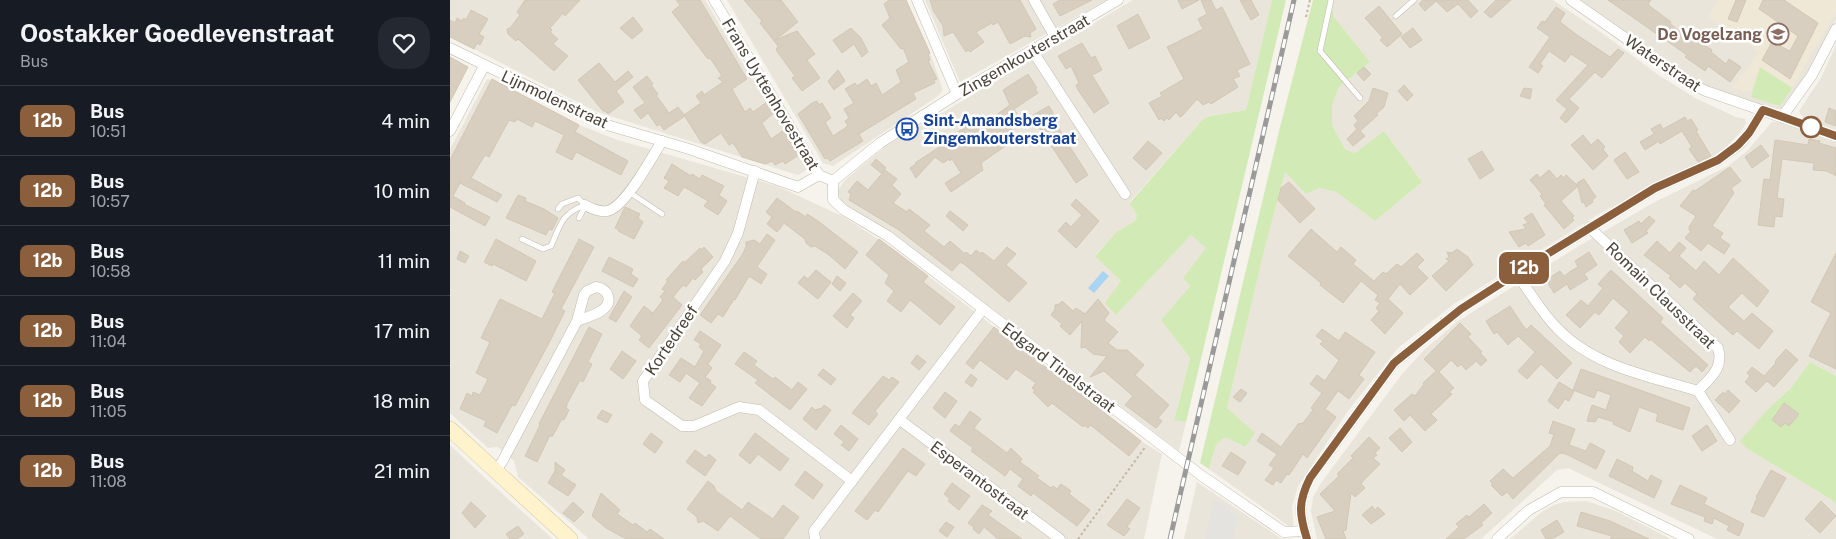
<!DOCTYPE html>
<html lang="en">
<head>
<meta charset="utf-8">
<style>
  :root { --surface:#171b24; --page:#242831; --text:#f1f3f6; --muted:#9ea1a6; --line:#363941 }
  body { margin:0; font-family:"Public Sans",sans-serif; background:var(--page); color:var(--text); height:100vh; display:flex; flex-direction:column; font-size:19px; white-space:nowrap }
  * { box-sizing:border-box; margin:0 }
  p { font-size:16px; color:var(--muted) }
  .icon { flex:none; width:28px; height:28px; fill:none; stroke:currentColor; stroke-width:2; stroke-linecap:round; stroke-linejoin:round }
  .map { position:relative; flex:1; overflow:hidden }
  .side { display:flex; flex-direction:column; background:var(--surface); width:450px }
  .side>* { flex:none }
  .badge { padding:0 10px; border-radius:8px; font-size:18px; line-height:32px }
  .map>.badge { position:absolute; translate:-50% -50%; box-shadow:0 0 0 2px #fff }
  .round { display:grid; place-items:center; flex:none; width:52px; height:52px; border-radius:20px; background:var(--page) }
  .summary { display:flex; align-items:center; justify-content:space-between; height:85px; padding:0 20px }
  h1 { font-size:24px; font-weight:700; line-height:38px }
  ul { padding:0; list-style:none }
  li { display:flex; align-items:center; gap:15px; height:70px; padding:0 20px; border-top:1px solid var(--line) }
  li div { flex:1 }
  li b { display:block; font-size:19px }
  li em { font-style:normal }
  li .badge { min-width:55px; font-weight:700; text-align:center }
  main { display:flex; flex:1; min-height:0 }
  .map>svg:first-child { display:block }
</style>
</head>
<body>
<main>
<section class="side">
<div class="summary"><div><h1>Oostakker Goedlevenstraat</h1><p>Bus</p></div><a class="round"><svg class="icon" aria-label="heart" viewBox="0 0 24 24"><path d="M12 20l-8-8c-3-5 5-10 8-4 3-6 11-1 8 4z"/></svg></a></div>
<ul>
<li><span class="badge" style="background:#8b5e3c;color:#fff">12b</span><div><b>Bus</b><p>10:51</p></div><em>4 min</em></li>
<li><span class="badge" style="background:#8b5e3c;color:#fff">12b</span><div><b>Bus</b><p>10:57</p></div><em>10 min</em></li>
<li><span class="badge" style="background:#8b5e3c;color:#fff">12b</span><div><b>Bus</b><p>10:58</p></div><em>11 min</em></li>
<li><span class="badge" style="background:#8b5e3c;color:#fff">12b</span><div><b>Bus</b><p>11:04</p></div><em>17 min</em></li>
<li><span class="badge" style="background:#8b5e3c;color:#fff">12b</span><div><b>Bus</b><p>11:05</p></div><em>18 min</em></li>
<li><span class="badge" style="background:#8b5e3c;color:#fff">12b</span><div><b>Bus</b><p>11:08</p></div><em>21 min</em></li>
</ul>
</section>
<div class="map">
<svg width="1386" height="539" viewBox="0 0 1386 539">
  <rect width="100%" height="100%" fill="#f6f3ec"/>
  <g fill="#eae5da">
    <polygon points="0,0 255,0 295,67 360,168 348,175 147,112 0,37"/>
    <polygon points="277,0 456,0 480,53 493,90 488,96 383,166 373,163"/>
    <polygon points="475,0 657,0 510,82"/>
    <polygon points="683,0 822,0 796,110 761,116 753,119 679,203 684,209 687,216 685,221 666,232 645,255 671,281 666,315 741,235 757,248 733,278 740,286 711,320 740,358 724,419 736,422 729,451 451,239 397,206 390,199 388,190 395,180 436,146"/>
    <polygon points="880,0 1103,0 1155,35 1207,74 1245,98 1286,117 1295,119 1296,123 1290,133 1275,148 1262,157 1152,212 1004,304 948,348 898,411 848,486 842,507 844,530 759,469 766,445 773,438 779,439 795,447 777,408 814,251 835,171 856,194 870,188 886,192 925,221 972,182 934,131 905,153 895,149 882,125 882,105 889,87 920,62 884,17"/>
    <polygon points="1130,0 1386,0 1386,20 1359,72 1333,108 1326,110 1254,85 1225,66"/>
    <polygon points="1386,45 1386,130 1355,120 1349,111 1371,78"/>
    <polygon points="37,79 43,80 129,125 168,140 327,186 394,217 445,250 691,441 712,454 694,539 139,539 68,477 64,461 48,447 38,448 0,413 0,149"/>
    <polygon points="1322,122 1329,122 1386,142 1386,376 1360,362 1340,389 1320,407 1296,448 1382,500 1386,505 1386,539 1267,539 1118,468 1107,470 1031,539 867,539 861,511 863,497 871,483 952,374 974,350 1008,321 1129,246 1201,204 1278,166 1297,151"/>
    <polygon points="0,445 36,479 103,539 0,539"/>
    <polygon points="747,482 832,539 734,539"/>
    <polygon points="1136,501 1164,510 1221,539 1060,539 1093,511 1104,505 1114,502"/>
  </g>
  <polygon fill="#efe8d6" points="1269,0 1386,0 1386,12 1342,88 1310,67 1301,92 1283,88 1309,52 1258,17"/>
  <g fill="#d2eab5">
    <polygon points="822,0 836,0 736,422 724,420 740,358 711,320 740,286 733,278 756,248 741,235 666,315 655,303 671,281 645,256 666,232 685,221 687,216 684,209 679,204 753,119 761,116 796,110"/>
    <polygon points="863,0 880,0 884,17 920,62 889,87 882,105 882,125 895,149 905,153 934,131 972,182 925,221 886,192 870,188 856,194 835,172 814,251 777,408 805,433 795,447 779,439 773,438 766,445 759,469 750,463 830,127"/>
    <polygon points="1310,67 1342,88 1330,106 1301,97"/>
    <polygon points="1360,362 1386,376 1386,505 1382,500 1296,448 1290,441 1320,407 1340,389"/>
  </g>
  <polygon fill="#e5e3e0" points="763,501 772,503 781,508 780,513 788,515 783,539 755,539"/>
  <polygon fill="#a9d4f2" points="653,271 659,276 644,293 638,288"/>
  <g fill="#d8cfc1" stroke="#d3c7b4">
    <polygon points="75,0 130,0 115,16 113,13 100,28 102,30 100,32 108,39 103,44 118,56 104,71 68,39 66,41 58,34 57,29 60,28 70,15 67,12"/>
    <polygon points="226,0 250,0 297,79 282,89 295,112 300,108 303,112 317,102 324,113 312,123 321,139 334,130 349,155 335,164 333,161 325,165 322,161 315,164 292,157 283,143 279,145 271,133 255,144 251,142 234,115 251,103 246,96 252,91 254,95 273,82 268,78 272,76 260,58 258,59 222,12 230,5"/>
    <polygon points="294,0 331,0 348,22 325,40 347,31 365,54 357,60 370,78 352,91 342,78 345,76 326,50 328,46 310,23 312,21"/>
    <polygon points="439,0 456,0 480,53 478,54 480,60 478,61 487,79 484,80 485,83 463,93 466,99 409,134 413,141 380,161 377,158 375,159 348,114 362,103 367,101 369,105 372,103 381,118 375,122 383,136 398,126 395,121 399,118 394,109 404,103 395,89 405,83 407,86 417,79 421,86 426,83 432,95 451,82 446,70 459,62 453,48 451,49 432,25 440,18 434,4"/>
    <polygon points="480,0 570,0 586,29 580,33 581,37 575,36 560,44 548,22 543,25 542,23 526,32 534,42 520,52 518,50 516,52 503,32 494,36 493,26 483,10"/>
    <polygon points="610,0 642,0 610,16 603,4"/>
    <polygon points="728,0 749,0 732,9"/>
    <polygon points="751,0 761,0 766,10 772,7 800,64 787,70 790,76 783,79 788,87 761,104 759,102 753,105 747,99 732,116 730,117 726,112 719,120 717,118 714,121 710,118 709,120 699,103 712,96 710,93 734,79 717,47 753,29 748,19 757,14"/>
    <polygon points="790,0 801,0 809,15 801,20"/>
    <polygon points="973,0 1018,0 1028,11 1021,18 1008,4 997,12 986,1 975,11 969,4"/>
    <polygon points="1046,0 1061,0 1041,18 1034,12"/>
    <polygon points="1158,0 1201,0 1198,4 1201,7 1221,22 1220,24 1232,33 1234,30 1238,32 1241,28 1251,35 1247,40 1262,50 1261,52 1276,64 1279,59 1291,67 1280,82 1258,66 1255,71 1235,57 1237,55"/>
    <polygon points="1286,0 1296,0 1287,22 1278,19"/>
    <polygon points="1313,0 1334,0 1368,23 1340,79 1312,60 1322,42 1340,51 1348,36 1309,9"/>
    <polygon points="929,6 952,34 937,47 930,40 933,38 915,18"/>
    <polygon points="1106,7 1115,13 1110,22 1127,35 1160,57 1168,49 1174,53 1152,78 1145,72 1119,99 1129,108 1116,123 1110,118 1117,109 1106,100 1138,65 1121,54 1115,62 1099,51 1090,64 1093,66 1088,73 1079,67 1100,37 1087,28 1092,21 1095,22"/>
    <polygon points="21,10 38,19 29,34 34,37 30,45 27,43 24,49 0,37 0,20 5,23 7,18 12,21 14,18 16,20"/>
    <polygon points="688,14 700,38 679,49 667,26"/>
    <polygon points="183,17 193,30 182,39 170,28"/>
    <polygon points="401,28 411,38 418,52 412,57 404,44 392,53 383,40"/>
    <polygon points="963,28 972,40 960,48 951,37"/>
    <polygon points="632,43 641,58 645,56 652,70 642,75 659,103 644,113 628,90 626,85 629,83 621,66 616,69 608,56"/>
    <polygon points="0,57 18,67 0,102"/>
    <polygon points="149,63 165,82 178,71 183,77 166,91 174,102 158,114 155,111 153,111 128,80"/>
    <polygon points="914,67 921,74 914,81 907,73"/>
    <polygon points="388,70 395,81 384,90 378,81"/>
    <polygon points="578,74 587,88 585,89 588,93 564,109 569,117 557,123 562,130 556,134 561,142 531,163 533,170 501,192 495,183 511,173 502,159 500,161 499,159 493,163 485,157 466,178 460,168 466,164 465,163 506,136 504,134 523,123 527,129 560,105 553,90"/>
    <polygon points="197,76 203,84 201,85 208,94 206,95 219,113 228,107 235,116 214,130 210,124 207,126 198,113 191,119 184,110 195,103 183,87"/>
    <polygon points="42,79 129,125 125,132 178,161 171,175 126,152 122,160 106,152 114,135 106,131 85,121 82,127 67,119 65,122 59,120 39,157 35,155 21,178 52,195 47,202 10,183 3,196 15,203 14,204 40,217 35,226 0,207 0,160"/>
    <polygon points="954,85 963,95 957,101 948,91"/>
    <polygon points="923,88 938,93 934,107 926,114 928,115 910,131 915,136 903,146 897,139 907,129 904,125 908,121 904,116 919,101"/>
    <polygon points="1074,88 1082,89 1080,99 1070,96"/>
    <polygon points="599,106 606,118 603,120 613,135 616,133 621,141 618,144 638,175 626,183 588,126 590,125 583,115"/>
    <polygon points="1379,108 1386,111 1386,126 1375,122"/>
    <polygon points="1235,117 1237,121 1241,119 1248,130 1246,131 1261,156 1248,162 1239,149 1242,147 1232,131 1210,144 1209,141 1195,150 1190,142 1204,134 1201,129 1210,124 1213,129"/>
    <polygon points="1133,135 1141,145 1148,139 1155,147 1153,149 1158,156 1143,170 1121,145"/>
    <polygon points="1359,139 1370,141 1369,143 1386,148 1386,176 1377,171 1363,170 1364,163 1332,159 1327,198 1334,199 1332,217 1325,216 1324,227 1308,225 1314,179 1320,180 1325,140 1358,145"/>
    <polygon points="698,141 712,153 696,170 683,158"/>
    <polygon points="1311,145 1319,156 1302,168 1295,157"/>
    <polygon points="1032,151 1044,170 1030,179 1018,159"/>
    <polygon points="1175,152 1189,172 1177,179 1164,160"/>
    <polygon points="426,159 436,168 431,173 421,165"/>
    <polygon points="222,164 241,176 242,174 250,179 252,175 274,186 269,195 277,201 268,215 254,206 258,201 234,187 228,196 214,188 219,181 214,178"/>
    <polygon points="1280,167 1291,181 1281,188 1284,193 1262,226 1273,233 1270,238 1280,245 1274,254 1258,243 1251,251 1235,238 1241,231 1239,230 1239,227 1246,216 1230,206 1243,190 1245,191"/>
    <polygon points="435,170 447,179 442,185 451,194 443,203 457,212 459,209 480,225 474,231 494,247 500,241 515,254 516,252 521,256 526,250 531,254 532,252 544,261 557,247 566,254 556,265 577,283 559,302 514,264 510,262 502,271 449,230 399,200 401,194 398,192 407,181 418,190"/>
    <polygon points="1099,170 1107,179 1111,175 1113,178 1116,175 1128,186 1111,201 1124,216 1122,218 1124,220 1114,229 1094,205 1096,204 1090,196 1092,194 1080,180 1087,174 1090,178"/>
    <polygon points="1134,179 1146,197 1142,200 1143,202 1136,207 1134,202 1132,203 1127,183"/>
    <polygon points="839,182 865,209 850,223 828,200 831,188"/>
    <polygon points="68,195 76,198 75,201 94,209 108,218 102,230 99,229 96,235 56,218"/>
    <polygon points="327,198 346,212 347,211 356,217 357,214 368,221 408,252 395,269 379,255 365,246 361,247 356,243 355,239 334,223 327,232 317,224 322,217 316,212"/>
    <polygon points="626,199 649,221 626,248 608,231 616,222 621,227 632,215 621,205"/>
    <polygon points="175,207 190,214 188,218 193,222 184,239 168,231 169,230 165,228"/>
    <polygon points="500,211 518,225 513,231 496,216"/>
    <polygon points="1082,213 1095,235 1078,246 1076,243 1069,247 1059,232 1076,229 1073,225 1078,223 1074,218"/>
    <polygon points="1199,216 1205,221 1196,231 1198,233 1182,243 1174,230 1189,221 1191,224"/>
    <polygon points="861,229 887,252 891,247 906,260 903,264 924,281 933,272 936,274 947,264 951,267 967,253 974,260 967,267 978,278 960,295 950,284 938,299 953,313 935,334 921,320 929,311 926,308 930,303 925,300 928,295 911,281 893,303 870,285 871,283 838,256"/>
    <polygon points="317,234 325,240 307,267 317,274 311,284 299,276 285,300 284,299 273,317 268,314 261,323 250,315 292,255 296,247 296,242 304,240 310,244"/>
    <polygon points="46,239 86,261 76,281 43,264 42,266 34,262"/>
    <polygon points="129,239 144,247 111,309 115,311 100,341 65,406 62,405 47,433 34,426 36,421 10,409 17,393 22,396 23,392 30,395 38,379 26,373 40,342 31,338 50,299 92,319 105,293 102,292"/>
    <polygon points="429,239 478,276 473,282 505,307 490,325 460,300 451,312 437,301 444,291 435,283 439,275 416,255"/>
    <polygon points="1207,241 1220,253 1229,242 1236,248 1229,256 1246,271 1254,261 1269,275 1283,258 1319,291 1307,307 1292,293 1278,307 1294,321 1302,313 1323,331 1309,349 1287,331 1283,335 1243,299 1247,294 1235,283 1230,288 1219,278 1221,276 1194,255"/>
    <polygon points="254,247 263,257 251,269 253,272 245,280 243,278 236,287 233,285 223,297 232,305 199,348 189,340 192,336 180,326 194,306 203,313 213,300 210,297 215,291 212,289 218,281 216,280 233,261 234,263 250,248 251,250"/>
    <polygon points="1007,249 1018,257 1023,265 996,291 982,276 999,261 996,259 999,257 997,252 1002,253"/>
    <polygon points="10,251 19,256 15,263 7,259"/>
    <polygon points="1139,252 1147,265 1134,274 1138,279 1120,290 1117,284 1104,293 1096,280 1110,271 1114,276 1121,271 1128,267 1125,261"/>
    <polygon points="1386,253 1386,369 1359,356 1381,313 1361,302"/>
    <polygon points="159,257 183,269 181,274 188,279 183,287 152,271"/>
    <polygon points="366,270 381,282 368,299 348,283 354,276 358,279"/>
    <polygon points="1161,270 1213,318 1210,322 1258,365 1252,372 1246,366 1240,372 1200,339 1199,341 1195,337 1180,353 1169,342 1174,336 1165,328 1179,312 1163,298 1149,315 1145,312 1130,328 1116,315 1131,300 1138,306 1153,288 1148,284"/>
    <polygon points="387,276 396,283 390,291 382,284"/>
    <polygon points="174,291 182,297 166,322 159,318"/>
    <polygon points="403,293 412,301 400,315 404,318 397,328 383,316"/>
    <polygon points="648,299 659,313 654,320 668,332 658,343 667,350 677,350 694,365 685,375 719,405 708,418 712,421 706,428 675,405 683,396 654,371 640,377 657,356 643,354 635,347 631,348 632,321 620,335 610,326 612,324 601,315 605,309 605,305 609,304 612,301 623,311 626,308 635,314"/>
    <polygon points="1060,306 1076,330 1081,325 1122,363 1107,379 1091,364 1077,379 1068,371 1085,352 1068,336 1058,345 1047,332 1044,334 1036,321"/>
    <polygon points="1010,323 1021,334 1018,337 1032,352 1030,353 1037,360 1031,366 1026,361 1016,370 1011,364 1008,367 1001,360 989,372 1004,388 999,392 1002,394 981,414 987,420 975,431 960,415 954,421 944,410 962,394 965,396 974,384 973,383 986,371 974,359"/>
    <polygon points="139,327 152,334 138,362 142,364 133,382 130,380 117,404 116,408 119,410 114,420 112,419 102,437 100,435 87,462 75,456 90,425 89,424"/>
    <polygon points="544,327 691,441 679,456 643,427 640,425 638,428 634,425 633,427 602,403 598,407 583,392 585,390 582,388 586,383 566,369 557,380 530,360 523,369 516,363"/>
    <polygon points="872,329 889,341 895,332 925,352 909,375 914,379 899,399 888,391 875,409 886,417 857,458 853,454 839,475 837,474 831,483 826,480 823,485 815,480 824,468 819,465 827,454 807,441 812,433 831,447 846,427 848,424 853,423 863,410 861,408 872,393 860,384 867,375 875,381 889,360 870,344 873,341 866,336"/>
    <polygon points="250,331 271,345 258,364 262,368 255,377 261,381 260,383 266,387 252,406 239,398 250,383 236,373 230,382 219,375 231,358 245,367 254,351 249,347 251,344 244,340"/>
    <polygon points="1336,349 1348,360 1324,387 1317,381 1306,392 1295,382 1300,376 1297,373 1302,367 1314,376 1326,363 1325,362 1327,359"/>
    <polygon points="172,351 186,361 173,379 160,369"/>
    <polygon points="294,352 307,361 304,365 323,379 325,377 342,390 348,382 357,389 340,410 305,383 308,380 285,364"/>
    <polygon points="467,355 476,362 469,370 461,363"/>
    <polygon points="373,369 386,379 381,385 368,375"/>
    <polygon points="1131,369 1240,408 1233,430 1206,421 1208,414 1189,407 1180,432 1163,424 1164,422 1148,417 1145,422 1137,421 1142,405 1156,410 1161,395 1147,390 1144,398 1123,390"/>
    <polygon points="521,374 527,379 522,387 515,382"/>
    <polygon points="433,376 439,380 442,377 449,382 425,411 428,414 419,425 402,413"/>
    <polygon points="1109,382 1124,391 1119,401 1115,399 1108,409 1098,401"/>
    <polygon points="791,389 797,393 790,402 783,397"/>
    <polygon points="1278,390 1290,401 1279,413 1265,400 1273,392 1275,394"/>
    <polygon points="495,392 507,401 495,418 483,408"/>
    <polygon points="1334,403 1349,414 1339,426 1335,423 1331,427 1322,420"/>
    <polygon points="374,405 381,410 366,430 353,419 362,407 365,410 372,408"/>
    <polygon points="152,410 162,415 157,423 147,418"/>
    <polygon points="520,411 531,419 524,428 557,453 561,448 572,459 570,462 589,476 587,478 601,488 603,486 607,489 611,484 621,491 619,494 640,510 627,526 583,493 581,496 568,486 573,479 560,469 555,476 521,451 523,448 500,431 505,424 509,427"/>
    <polygon points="1103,421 1125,429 1119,445 1136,451 1140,443 1155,451 1146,469 1116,454 1110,453 1063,499 1057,492 1052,496 1041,485 1043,484 1040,481 1053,469 1063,478 1100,446 1104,434 1099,433"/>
    <polygon points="391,425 408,439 399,451 391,445 394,442 384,434"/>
    <polygon points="1257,425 1267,441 1252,451 1242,436"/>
    <polygon points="950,428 962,442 952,452 939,438"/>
    <polygon points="201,433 213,442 205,453 193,444"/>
    <polygon points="305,433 339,459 330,471 308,454 300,464 289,455"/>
    <polygon points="919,437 930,448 925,453 927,455 923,458 930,464 914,480 911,484 915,488 905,497 901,493 896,530 893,531 896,539 876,539 867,517 885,511 870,494 889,476 887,474 903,458 901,456"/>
    <polygon points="453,448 475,464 466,476 458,471 428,512 425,510 417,520 405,511"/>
    <polygon points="245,450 256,458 259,454 266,460 255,476 236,462"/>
    <polygon points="781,452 796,462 788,475 772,466"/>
    <polygon points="1167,459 1183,467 1182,471 1198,481 1201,475 1212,481 1204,498 1159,476"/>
    <polygon points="105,462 115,470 111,475 126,485 118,496 98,483 105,471"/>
    <polygon points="1321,470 1336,478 1314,517 1301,512 1307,498 1306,497"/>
    <polygon points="355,471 373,485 363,499 345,485"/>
    <polygon points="258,481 264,486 266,491 292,510 298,502 323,519 333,505 349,517 333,539 311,539 280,516 268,531 253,521 248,523 247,517 237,509"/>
    <polygon points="502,483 520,496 509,510 498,501 500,499 494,494"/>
    <polygon points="1230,485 1257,498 1254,504 1294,524 1289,536 1277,530 1279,526 1264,518 1262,524 1254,521 1255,517 1221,504"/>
    <polygon points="151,493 170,510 167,514 183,525 185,523 197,532 200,529 214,539 176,539 156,528 142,516"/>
    <polygon points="677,499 690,508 677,527 680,529 674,536 657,525"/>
    <polygon points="1371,501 1386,516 1370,533 1355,519"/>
    <polygon points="21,502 36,516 25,528 12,513"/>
    <polygon points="123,502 134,512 124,522 113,513"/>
    <polygon points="1034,504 1042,513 1031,523 1033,525 1014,539 996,539 1009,527 1006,524 1017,515 1019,517"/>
    <polygon points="532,505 542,511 538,515 572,539 548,539 534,527 529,534 523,529 524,527 518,523"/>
    <polygon points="922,506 925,510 928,507 935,514 921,524 912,515"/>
    <polygon points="1131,512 1160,521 1199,539 1160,539 1162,536 1127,526"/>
    <polygon points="1107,520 1114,532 1102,539 1096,539 1091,530"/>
    <polygon points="496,522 504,527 497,537 489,531"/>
    <polygon points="68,526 74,534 67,539 60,539 56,534"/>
  </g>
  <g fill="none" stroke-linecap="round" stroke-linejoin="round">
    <g stroke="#c2bbae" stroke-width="6">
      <g id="lane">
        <polyline points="881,0 870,51 910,98"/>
        <polyline points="946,16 964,0"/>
        <polyline points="179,192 212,214"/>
        <polyline points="108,209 112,204 128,198 135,205"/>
        <polyline points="129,218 135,206"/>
        <path d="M72,239L93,249L101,246C111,224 111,214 135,205"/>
      </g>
    </g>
    <g stroke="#c2bbae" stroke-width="11">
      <g id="street">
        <polyline points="264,0 369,175 383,181"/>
        <polyline points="467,0 507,94"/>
        <polyline points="584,0 605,37"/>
        <polyline points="1121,0 1238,82 1256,91 1386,136"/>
        <polyline points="0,48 157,125 239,149 348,187 369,175"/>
        <polyline points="582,50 675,194"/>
        <polyline points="1332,117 1362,75 1386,29"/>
        <polyline points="0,131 34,66"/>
        <polyline points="305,171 288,233 275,261 193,381 195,400 232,426 244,426 289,407 309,410 402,481"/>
        <polyline points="383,181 383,200 394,210 438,236 752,476 834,532 855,531"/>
        <polyline points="383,181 430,143 507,94 668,0"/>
        <path d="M135,205C142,209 149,212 157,211C175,208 202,157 212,141"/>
        <path d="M1066,273C1079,291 1092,313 1107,328C1144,367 1199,376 1248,391C1261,377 1274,368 1268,348L1139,227"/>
        <polyline points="1248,391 1280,440"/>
        <polyline points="450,420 610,539"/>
        <path d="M45,471L52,462L127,321L134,295L137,291L146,287C152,288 156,290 158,296C163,311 137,317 127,321"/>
        <polyline points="365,539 364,531 533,309"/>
        <path d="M857,539C849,514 848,502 860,478L944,363L1011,309L1066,273L1205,188L1268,160L1289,145L1299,133L1313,110"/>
        <polyline points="1047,539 1079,510 1111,492 1143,492 1239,539"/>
      </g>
    </g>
    <g stroke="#d6c79b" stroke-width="16">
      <polyline id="secondary" points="0,429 120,539"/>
    </g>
    <g stroke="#c4b79f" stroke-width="2" stroke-dasharray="2.5 2.5" stroke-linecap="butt">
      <polyline points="856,17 860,0"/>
      <polyline points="628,539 696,446"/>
    </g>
    <use href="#lane" stroke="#fff" stroke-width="5"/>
    <use href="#street" stroke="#fff" stroke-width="10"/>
    <use href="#secondary" stroke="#fff3cd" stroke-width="15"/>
    <g stroke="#9a9a9a" stroke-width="5">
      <polyline id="rail" points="720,539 844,0"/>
    </g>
    <use href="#rail" stroke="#fff" stroke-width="3" stroke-dasharray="9" stroke-linecap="butt"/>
  </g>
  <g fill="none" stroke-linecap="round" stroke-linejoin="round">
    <g stroke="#fff" stroke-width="11">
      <path id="line" d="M857,539C849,514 848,502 860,478L944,363L1011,309L1081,264L1205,188L1268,160L1288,145L1299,133L1313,110L1386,136"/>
    </g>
    <use href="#line" stroke="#8b5e3c" stroke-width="8"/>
  </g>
  <defs>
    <g id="school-ring" transform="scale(1.125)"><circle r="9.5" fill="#fff" stroke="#8d6e63" stroke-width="1.5"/><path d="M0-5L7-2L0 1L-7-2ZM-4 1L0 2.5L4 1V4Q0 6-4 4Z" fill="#8d6e63"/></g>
    <g id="bus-ring" transform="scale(1.125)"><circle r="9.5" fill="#fff" stroke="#1a4fb4" stroke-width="1.5"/><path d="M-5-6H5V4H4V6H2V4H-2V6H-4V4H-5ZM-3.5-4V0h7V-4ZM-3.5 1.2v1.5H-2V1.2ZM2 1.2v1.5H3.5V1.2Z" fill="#1a4fb4"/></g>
  </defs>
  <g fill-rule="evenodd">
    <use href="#school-ring" x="1328" y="34"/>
    <use href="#bus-ring" x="457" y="129"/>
  </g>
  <circle fill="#fff" stroke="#8b5e3c" stroke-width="2.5" cx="1361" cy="127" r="10"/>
  <g text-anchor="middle" stroke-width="5" stroke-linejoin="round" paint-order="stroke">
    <g font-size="16" font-weight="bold" fill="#785e54" stroke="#fff" text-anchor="end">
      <text x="1312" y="40">De Vogelzang</text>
    </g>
    <g font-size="16" fill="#4b4439" stroke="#fff">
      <text transform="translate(574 55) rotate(-30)" y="6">Zingemkouterstraat</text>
      <text transform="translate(1213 63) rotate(34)" y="6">Waterstraat</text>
      <text transform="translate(321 94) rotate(59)" y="6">Frans Uyttenhovestraat</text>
      <text transform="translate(105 99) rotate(25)" y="6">Lijnmolenstraat</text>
      <text transform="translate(1211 295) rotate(44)" y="6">Romain Clausstraat</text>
      <text transform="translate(221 340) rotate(-56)" y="6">Kortedreef</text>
      <text transform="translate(609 367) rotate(37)" y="6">Edgard Tinelstraat</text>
      <text transform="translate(530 480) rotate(37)" y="6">Esperantostraat</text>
    </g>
    <g font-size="16" font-weight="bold" fill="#164399" stroke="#fff" text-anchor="start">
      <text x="473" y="126">Sint-Amandsberg<tspan x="473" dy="18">Zingemkouterstraat</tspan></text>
    </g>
  </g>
</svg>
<b class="badge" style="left:1074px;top:268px;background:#8b5e3c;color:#fff">12b</b>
</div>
</main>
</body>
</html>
